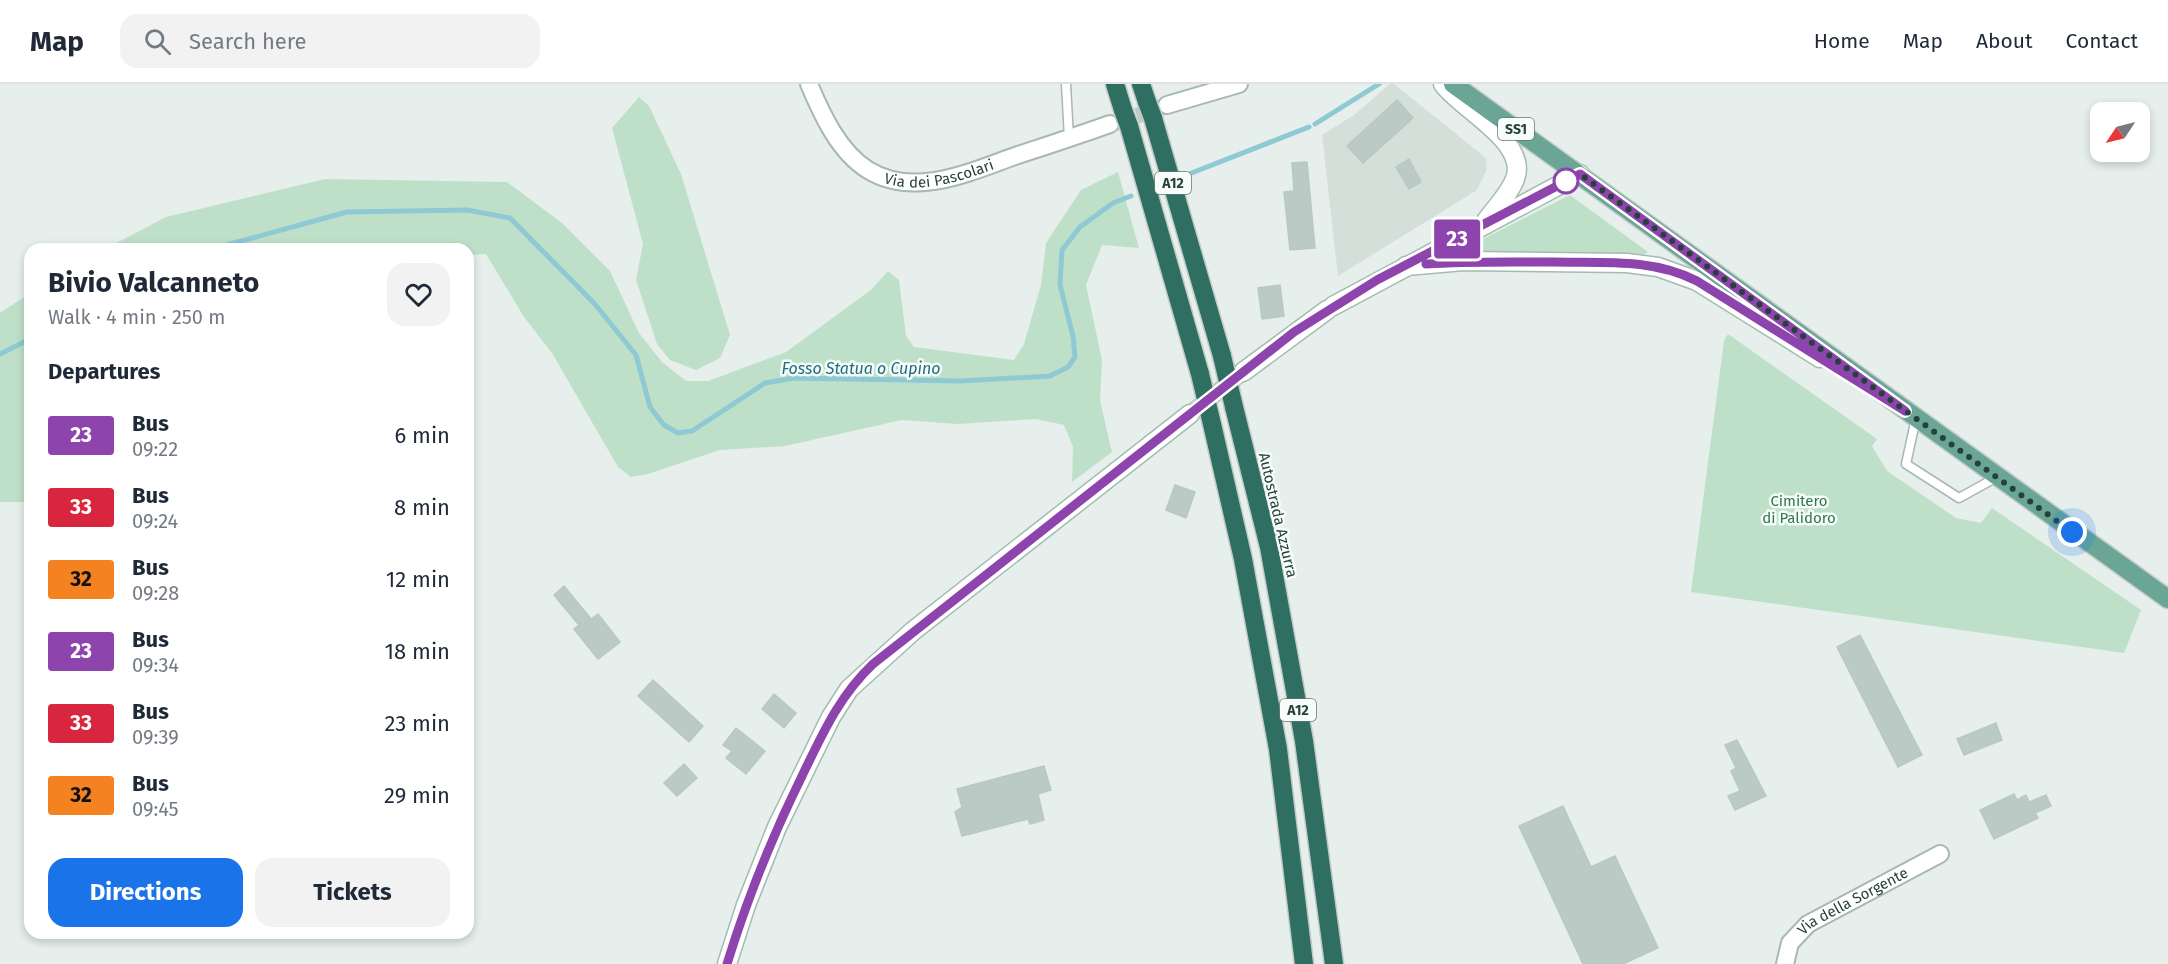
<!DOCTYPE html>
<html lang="en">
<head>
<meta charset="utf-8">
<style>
  :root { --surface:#fff; --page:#f2f2f3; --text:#1f2937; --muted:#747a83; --line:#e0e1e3; --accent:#1a73e8 }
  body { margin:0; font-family:"Fira Sans",sans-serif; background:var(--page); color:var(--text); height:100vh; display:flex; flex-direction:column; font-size:22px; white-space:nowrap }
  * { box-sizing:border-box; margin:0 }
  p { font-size:20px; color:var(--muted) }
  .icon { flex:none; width:33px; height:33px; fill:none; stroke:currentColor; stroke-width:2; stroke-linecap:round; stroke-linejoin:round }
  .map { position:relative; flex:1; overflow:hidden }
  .drawer { position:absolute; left:24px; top:159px; width:450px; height:696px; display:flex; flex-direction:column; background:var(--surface); border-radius:18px; box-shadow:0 3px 9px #0003 }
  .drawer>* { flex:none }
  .badge { padding:0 12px; border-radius:4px; font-size:21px; line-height:39px }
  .needle { width:39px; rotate:235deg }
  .buttons { position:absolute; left:2090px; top:18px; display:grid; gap:12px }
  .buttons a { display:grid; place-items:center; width:60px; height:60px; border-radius:12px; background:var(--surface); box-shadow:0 3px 9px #0003; font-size:30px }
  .you { position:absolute; width:30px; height:30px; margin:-15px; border:4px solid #fff; border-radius:50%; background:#1a73e8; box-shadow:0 0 0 9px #1a73e833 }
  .map>.badge { position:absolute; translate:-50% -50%; box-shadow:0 0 0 3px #fff }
  h2 { padding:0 24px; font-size:22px; line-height:54px }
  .round { display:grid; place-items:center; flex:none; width:63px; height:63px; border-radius:18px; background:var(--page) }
  .summary { display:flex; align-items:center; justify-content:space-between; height:102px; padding:0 24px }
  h1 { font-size:28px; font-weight:700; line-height:45px }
  .cta { display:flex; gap:12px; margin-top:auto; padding:12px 24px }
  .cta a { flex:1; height:69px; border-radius:18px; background:var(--accent); color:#fff; font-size:24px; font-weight:700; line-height:69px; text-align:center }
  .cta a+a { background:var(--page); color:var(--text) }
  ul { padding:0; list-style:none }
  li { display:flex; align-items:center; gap:18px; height:72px; padding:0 24px }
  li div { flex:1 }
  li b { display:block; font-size:22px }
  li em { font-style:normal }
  li .badge { min-width:66px; font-weight:700; text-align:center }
  header { display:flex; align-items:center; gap:36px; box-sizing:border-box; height:84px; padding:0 30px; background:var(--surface); border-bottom:2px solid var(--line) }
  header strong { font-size:28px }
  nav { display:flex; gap:33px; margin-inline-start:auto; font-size:21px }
  .search { width:420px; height:54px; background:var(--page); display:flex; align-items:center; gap:15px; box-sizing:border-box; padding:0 21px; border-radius:18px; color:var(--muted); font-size:22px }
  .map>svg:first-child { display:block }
</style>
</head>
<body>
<header>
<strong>Map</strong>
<div class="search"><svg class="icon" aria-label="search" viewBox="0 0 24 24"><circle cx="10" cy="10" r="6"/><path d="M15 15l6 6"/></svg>Search here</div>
<nav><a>Home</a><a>Map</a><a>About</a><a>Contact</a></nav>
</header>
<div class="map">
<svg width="2168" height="880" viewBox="0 0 2168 880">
  <rect width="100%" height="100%" fill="#e6efeb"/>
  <polygon fill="#d4dfda" points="1390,0 1394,0 1486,74 1487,85 1477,106 1338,192 1322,51 1354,31"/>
  <g fill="#bfe0c8">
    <polygon points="639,13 649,22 681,90 730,251 720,274 696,286 670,276 657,260 636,196 643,160 612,44"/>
    <polygon points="1118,88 1139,164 1102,161 1086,201 1102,276 1100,317 1112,368 1072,398 1073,363 1064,341 1036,335 957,340 902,336 785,362 720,366 648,390 631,393 618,383 552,269 524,233 486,170 468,171 468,165 105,165 166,133 325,95 507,98 562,139 610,187 639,249 662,278 686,297 708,297 786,268 871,206 888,187 899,196 906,252 914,263 1014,276 1024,260 1041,201 1046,159 1081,106"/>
    <polygon points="1570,111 1648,168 1643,171 1484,170 1473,160"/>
    <polygon points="30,209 30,418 0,418 0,229"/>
    <polygon points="1728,250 1877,355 1872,362 1887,387 1956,434 1981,439 1992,424 2141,526 2124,569 1691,508 1724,257"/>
  </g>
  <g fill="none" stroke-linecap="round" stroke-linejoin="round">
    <g stroke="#8ec9d4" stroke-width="5">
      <polyline points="1315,40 1379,0"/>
      <polyline points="1189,90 1309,43"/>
      <polyline points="212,165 347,128 467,126 510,134 594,219 636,271 650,323 664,341 678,349 692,347 765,299 794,294 960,297 1050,292 1068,283 1075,273 1073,252 1060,201 1062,166 1080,143 1113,119 1131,112"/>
      <polyline points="0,270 30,255"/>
    </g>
  </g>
  <g fill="#bbcac4" stroke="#b8c9c2" stroke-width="1.5">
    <polygon points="1397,16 1413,34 1363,79 1347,62"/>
    <polygon points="1409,75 1421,98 1409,105 1396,83"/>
    <polygon points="1307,78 1315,164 1290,166 1284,108 1294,107 1292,79"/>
    <polygon points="1280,201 1284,232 1262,235 1258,204"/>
    <polygon points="1175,401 1195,408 1186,434 1166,426"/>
    <polygon points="564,502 591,535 598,530 620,558 598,575 574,545 579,541 554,511"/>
    <polygon points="1860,551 1922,671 1898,683 1837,563"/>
    <polygon points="653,596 703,642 689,658 638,612"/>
    <polygon points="774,610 796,629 784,644 762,625"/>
    <polygon points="1996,639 2002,656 1964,671 1957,655"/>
    <polygon points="736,644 765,667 746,690 726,674 732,667 723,661"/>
    <polygon points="1737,656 1766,712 1735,726 1728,712 1740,707 1731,687 1736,684 1725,661"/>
    <polygon points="684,680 697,694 677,712 664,699"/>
    <polygon points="1044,682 1051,706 1038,710 1044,736 1030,740 1028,735 962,752 955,728 962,723 957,705"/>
    <polygon points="2014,710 2017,716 2026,711 2029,718 2046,711 2051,722 2035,729 2038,734 1994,755 1980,726"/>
    <polygon points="1563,722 1591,783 1615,772 1658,864 1623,880 1583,880 1519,742"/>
  </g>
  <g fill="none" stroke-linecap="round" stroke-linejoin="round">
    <polyline stroke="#bfccc8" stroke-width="16" stroke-dasharray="16 8" stroke-linecap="butt" points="1114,39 1163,23"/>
    <polyline stroke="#bfccc8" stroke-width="18" stroke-dasharray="18 9" stroke-linecap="butt" points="1190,330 1239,291"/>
    <g stroke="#a8b8b2" stroke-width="11">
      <g id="lane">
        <polyline points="1066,0 1069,54"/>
        <polyline points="1916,334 1906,380 1959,414 1997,393"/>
      </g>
    </g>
    <g stroke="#a8b8b2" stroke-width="20">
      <g id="street">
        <path id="s1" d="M809,0C822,31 839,68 868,86C915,115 972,87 1018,71C1049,61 1079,51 1110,40"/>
        <polyline points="1167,21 1239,0"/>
        <path id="s2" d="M1785,880L1790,859L1808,840L1940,770"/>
      </g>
    </g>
    <g stroke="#a4bbb3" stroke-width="21">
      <g id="secondary">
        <path d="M1443,0C1462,26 1529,58 1515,95C1509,111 1495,124 1486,137"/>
        <polyline points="1406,182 1464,177 1627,179 1658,183 1697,197 1820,274"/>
        <polyline points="1333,222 1580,90"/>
        <polyline points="1243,288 1327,226"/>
        <polyline points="727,880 746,821 777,743 831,633 849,605 913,547 1190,330"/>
      </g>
    </g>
    <g stroke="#c2cac8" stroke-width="21">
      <polyline id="primary" points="1453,0 2168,515"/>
    </g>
    <g stroke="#c2cac8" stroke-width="21">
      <g id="highway">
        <polyline points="1115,0 1123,26"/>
        <polyline points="1141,0 1147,18"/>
        <polyline points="1153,34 1222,272"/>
        <polyline points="1129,42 1200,290"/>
        <polyline points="1234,323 1269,463 1304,657 1334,880"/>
        <polyline points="1212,340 1243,475 1278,665 1304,880"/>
      </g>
    </g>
    <use href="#lane" stroke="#fff" stroke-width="8"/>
    <use href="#street" stroke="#fff" stroke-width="16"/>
    <use href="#secondary" stroke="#fff" stroke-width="18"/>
    <use href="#primary" stroke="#6aa596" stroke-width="18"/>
    <use href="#highway" stroke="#2f6f62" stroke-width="18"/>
    <g stroke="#c2cac8" stroke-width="21" stroke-linecap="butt">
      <g id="highway-bridge">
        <polyline points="1147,18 1153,34"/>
        <polyline points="1123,26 1129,42"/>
        <polyline points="1222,272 1234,323"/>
        <polyline points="1200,290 1212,340"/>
      </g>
    </g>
    <use href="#highway-bridge" stroke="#2f6f62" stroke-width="18"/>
  </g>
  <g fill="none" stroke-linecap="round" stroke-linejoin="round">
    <g stroke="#fff" stroke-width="14">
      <path id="line" d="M727,880C747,815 772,753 802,692C822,651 839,612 873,580L1294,248L1377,196L1580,90L1905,327L1697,197C1653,174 1602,179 1554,178C1511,178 1468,177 1426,180"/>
    </g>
    <use href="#line" stroke="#8e44ad" stroke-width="9"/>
    <polyline stroke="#24423a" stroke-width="6" stroke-dasharray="0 10.8" points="1566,97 1580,90 2072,448"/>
  </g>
  <circle fill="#fff" stroke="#8e44ad" stroke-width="3" cx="1566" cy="97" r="12"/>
  <g text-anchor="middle" stroke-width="5" stroke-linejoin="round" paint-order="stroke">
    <g fill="#f7fbf9" stroke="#637a73" stroke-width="1.5">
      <rect x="1498" y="34" width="36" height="22" rx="4.5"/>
      <rect x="1155" y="88" width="36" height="22" rx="4.5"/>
      <rect x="1280" y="615" width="36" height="22" rx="4.5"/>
    </g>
    <g font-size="14" font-weight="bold" fill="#24423a">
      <text x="1516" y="50">SS1</text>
      <text x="1173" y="104">A12</text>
      <text x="1298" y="631">A12</text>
    </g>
    <g font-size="15" fill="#24423a" stroke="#f7fbf9">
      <text dy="5" stroke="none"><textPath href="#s1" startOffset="180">Via dei Pascolari</textPath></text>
      <text transform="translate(1278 431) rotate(77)" y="5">Autostrada Azzurra</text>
      <text dy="5" stroke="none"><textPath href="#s2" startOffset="98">Via della Sorgente</textPath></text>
    </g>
    <g font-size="15" fill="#2d7a4b" stroke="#f7fbf9">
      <text x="1799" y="422">Cimitero<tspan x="1799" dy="17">di Palidoro</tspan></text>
    </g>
    <g font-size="16" font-style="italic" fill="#1c6f80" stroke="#f7fbf9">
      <text x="861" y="290">Fosso Statua o Cupino</text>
    </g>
  </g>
</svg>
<div class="buttons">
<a><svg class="needle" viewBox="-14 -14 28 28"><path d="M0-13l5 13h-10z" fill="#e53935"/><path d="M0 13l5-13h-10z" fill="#747a83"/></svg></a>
</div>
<div class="you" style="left:2072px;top:448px"></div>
<b class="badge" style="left:1457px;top:155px;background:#8e44ad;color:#fff">23</b>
<section class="drawer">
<div class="summary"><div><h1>Bivio Valcanneto</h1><p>Walk · 4 min · 250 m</p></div><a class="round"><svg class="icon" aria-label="heart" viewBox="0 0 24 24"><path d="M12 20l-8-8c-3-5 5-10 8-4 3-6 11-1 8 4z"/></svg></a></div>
<h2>Departures</h2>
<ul>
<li><span class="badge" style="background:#8e44ad;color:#fff">23</span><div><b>Bus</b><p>09:22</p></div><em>6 min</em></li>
<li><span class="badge" style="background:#d7263d;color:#fff">33</span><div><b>Bus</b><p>09:24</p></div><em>8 min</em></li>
<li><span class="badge" style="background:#f58220;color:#111">32</span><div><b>Bus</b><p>09:28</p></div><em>12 min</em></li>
<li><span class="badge" style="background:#8e44ad;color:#fff">23</span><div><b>Bus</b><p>09:34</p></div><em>18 min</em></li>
<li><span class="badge" style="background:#d7263d;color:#fff">33</span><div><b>Bus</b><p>09:39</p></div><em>23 min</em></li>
<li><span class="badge" style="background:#f58220;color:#111">32</span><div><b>Bus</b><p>09:45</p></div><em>29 min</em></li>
</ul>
<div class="cta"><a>Directions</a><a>Tickets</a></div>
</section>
</div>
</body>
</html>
